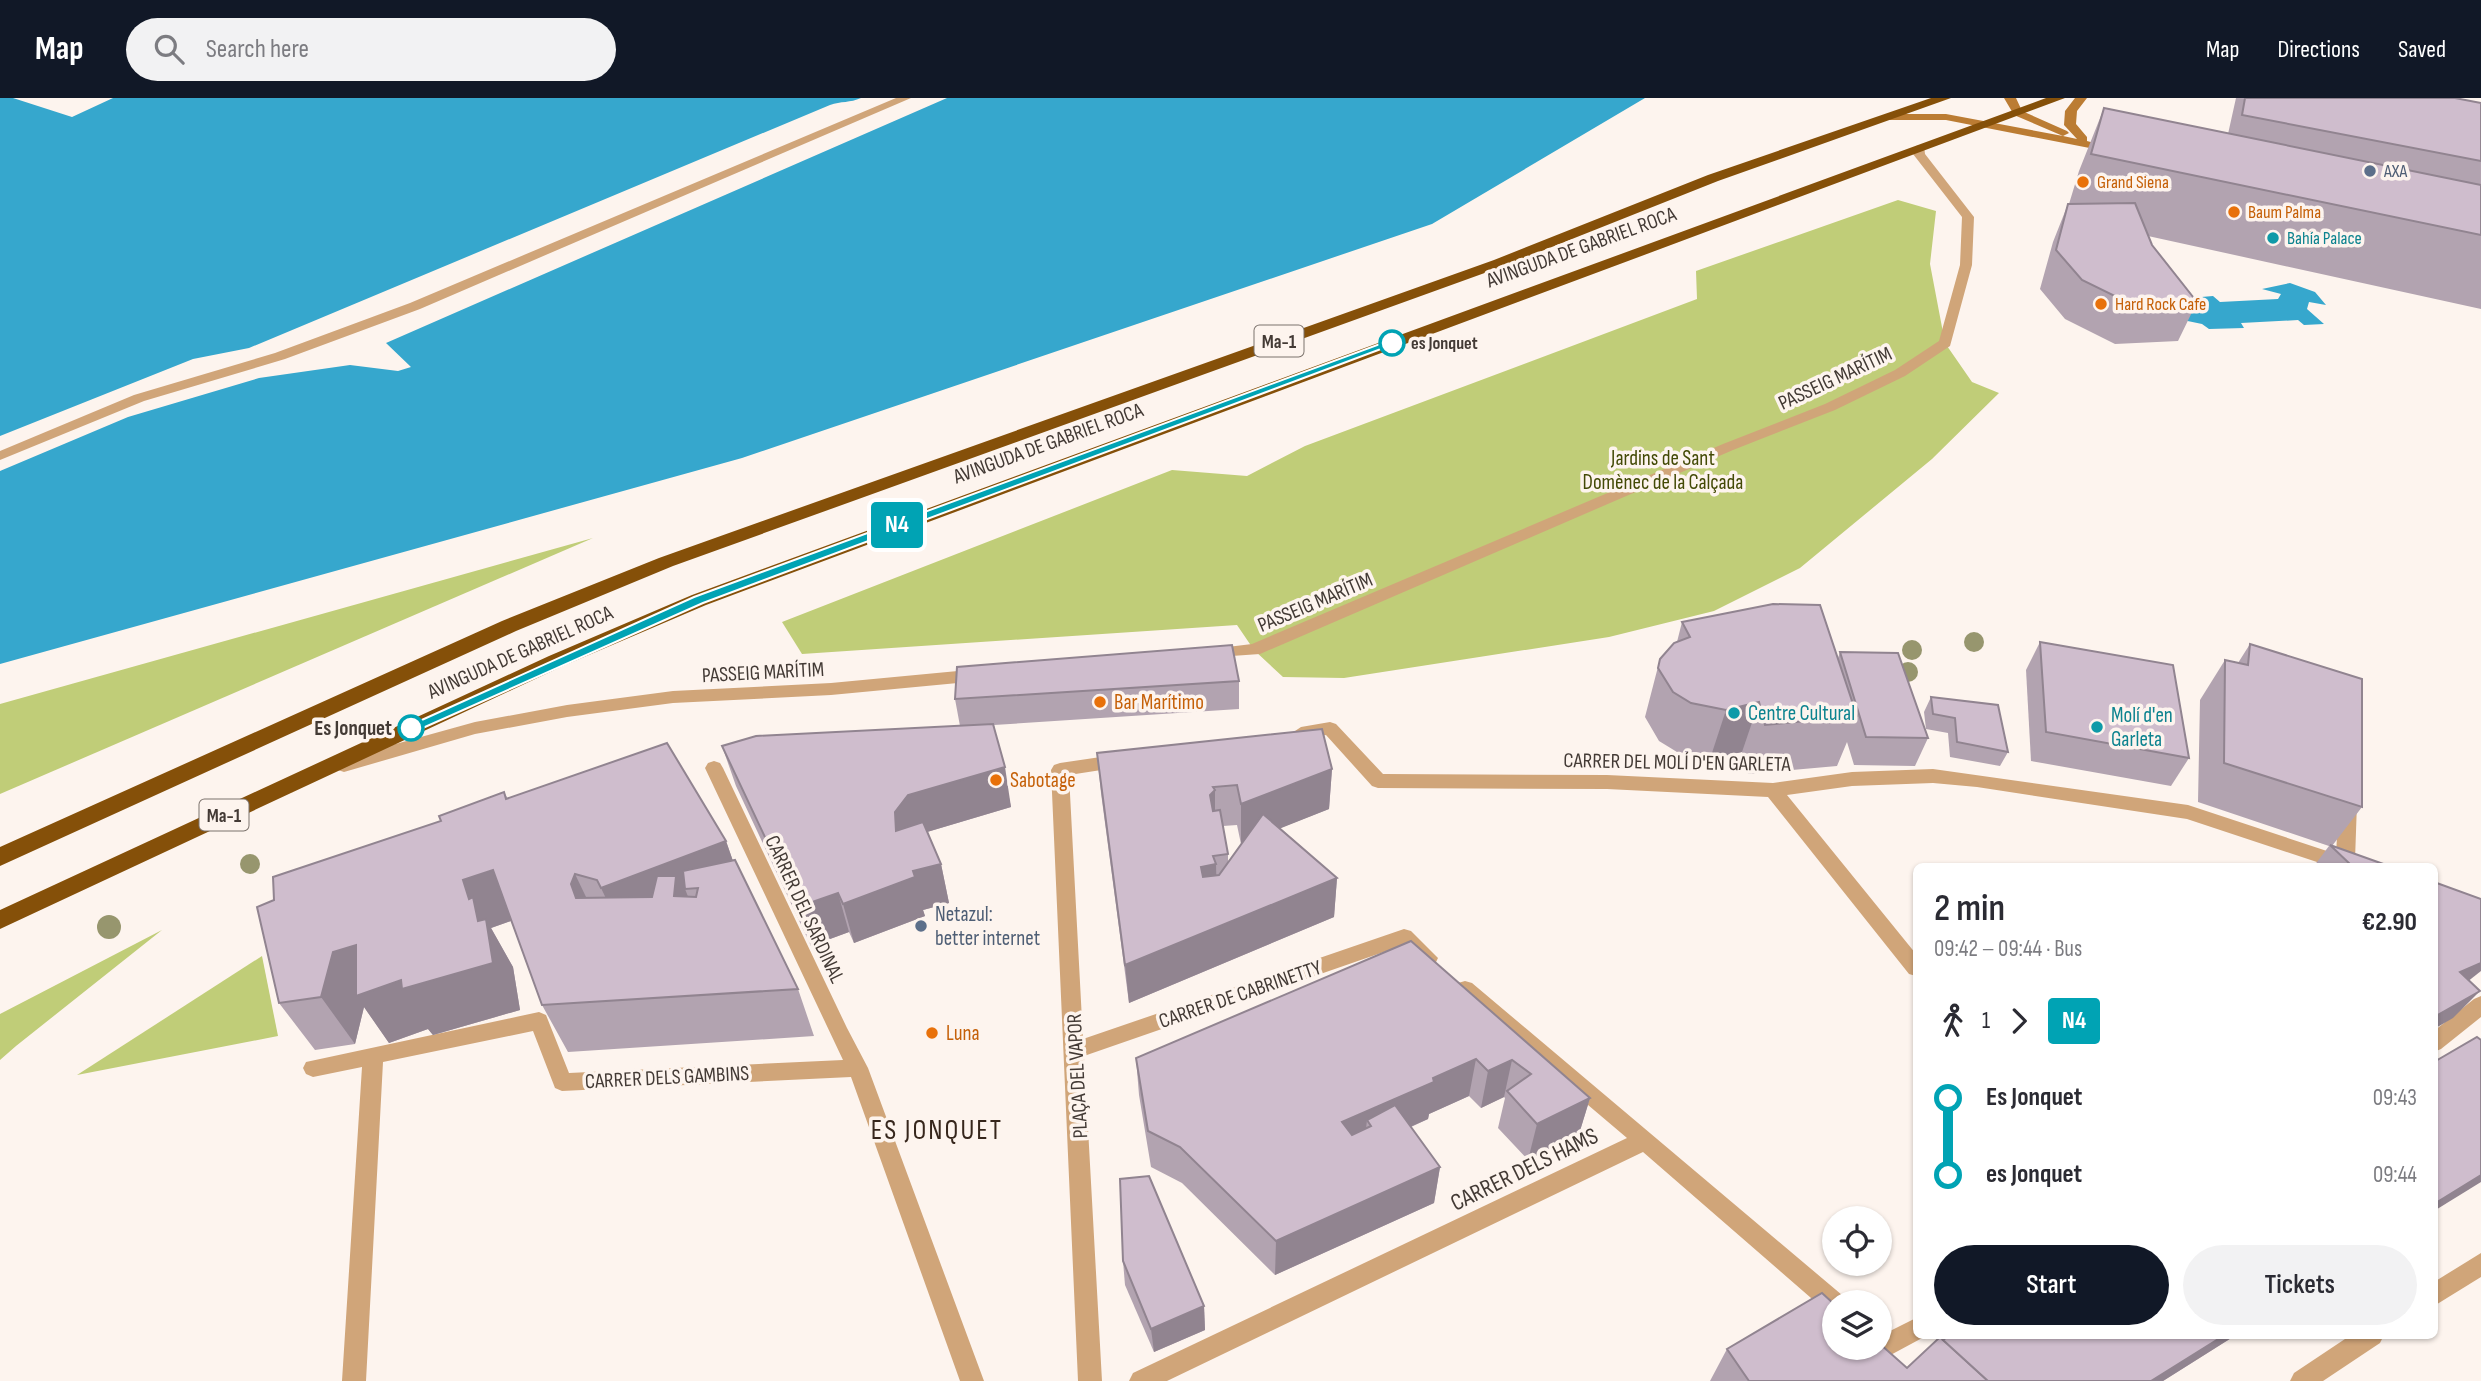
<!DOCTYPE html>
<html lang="en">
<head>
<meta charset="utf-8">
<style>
  :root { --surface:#fff; --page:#f2f2f3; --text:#2b2b33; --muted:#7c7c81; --accent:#111827 }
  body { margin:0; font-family:"Sofia Sans Condensed",sans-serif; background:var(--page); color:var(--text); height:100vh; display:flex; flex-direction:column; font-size:26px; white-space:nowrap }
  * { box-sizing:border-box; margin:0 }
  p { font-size:23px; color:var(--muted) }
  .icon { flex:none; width:38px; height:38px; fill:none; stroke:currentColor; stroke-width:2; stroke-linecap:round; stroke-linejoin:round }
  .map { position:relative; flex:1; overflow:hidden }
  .side { position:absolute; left:1913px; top:765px; width:525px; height:476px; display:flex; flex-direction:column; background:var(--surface); border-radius:10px; box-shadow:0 2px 5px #0004 }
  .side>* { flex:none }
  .badge { padding:0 14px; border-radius:5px; font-size:24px; line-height:46px }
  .fabs { position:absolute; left:1822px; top:1108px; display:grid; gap:14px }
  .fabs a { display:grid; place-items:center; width:70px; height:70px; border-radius:50%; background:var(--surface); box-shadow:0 2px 5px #0004; font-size:35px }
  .map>.badge { position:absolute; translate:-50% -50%; box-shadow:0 0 0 4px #fff }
  .legs { display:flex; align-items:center; gap:10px; height:77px; padding:0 21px; font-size:23px }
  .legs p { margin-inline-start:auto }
  .headline { display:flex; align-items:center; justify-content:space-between; height:119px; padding:0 21px }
  h1 { font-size:38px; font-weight:600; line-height:52px }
  .primary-button { display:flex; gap:14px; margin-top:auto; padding:14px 21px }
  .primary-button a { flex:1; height:80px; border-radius:42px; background:var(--accent); color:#fff; font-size:28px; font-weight:600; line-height:80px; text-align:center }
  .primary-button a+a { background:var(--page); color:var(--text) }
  ul { padding:0 21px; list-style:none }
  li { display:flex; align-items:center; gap:24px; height:77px; font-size:26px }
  li i { display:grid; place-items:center; width:10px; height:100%; margin:0 9px; background:currentColor }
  li i::after { content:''; width:18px; height:18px; margin:-9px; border:5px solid; border-radius:50%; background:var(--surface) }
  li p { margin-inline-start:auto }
  li:first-child i { background:linear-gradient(#0000 50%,currentColor 0) }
  li:last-child i { background:linear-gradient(currentColor 50%,#0000 0) }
  header { display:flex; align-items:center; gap:42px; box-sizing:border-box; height:98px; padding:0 35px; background:var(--accent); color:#fff }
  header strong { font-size:33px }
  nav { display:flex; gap:38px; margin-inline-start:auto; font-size:24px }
  .search { width:490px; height:63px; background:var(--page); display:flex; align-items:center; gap:18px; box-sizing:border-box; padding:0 24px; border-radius:38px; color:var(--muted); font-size:26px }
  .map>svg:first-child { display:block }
</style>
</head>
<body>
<header>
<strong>Map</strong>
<div class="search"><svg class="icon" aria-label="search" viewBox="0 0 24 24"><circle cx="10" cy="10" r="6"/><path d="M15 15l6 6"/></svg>Search here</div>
<nav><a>Map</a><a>Directions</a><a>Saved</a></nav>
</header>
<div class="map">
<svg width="2481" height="1283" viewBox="0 0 2481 1283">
  <rect width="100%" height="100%" fill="#fdf4ee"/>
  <g fill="#c0cd78">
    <polygon points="1898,102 1936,113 1930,166 1945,245 1972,284 1999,295 1932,361 1800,470 1714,513 1609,539 1344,580 1283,579 1254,552 1237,527 802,556 782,524 1172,372 1247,378 1305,348 1697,201 1696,173"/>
    <polygon points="593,440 0,696 0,606"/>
    <polygon points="162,832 16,948 0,962 0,916"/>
    <polygon points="262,858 278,938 77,977"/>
  </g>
  <g fill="#36a7cd">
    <path d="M0,0H13L72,19L113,0H861C850,5 841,3 830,7L249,250L193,261L0,338Z"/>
    <polygon points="947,0 1645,0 1432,126 742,360 0,566 0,373 128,319 259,280 350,267 398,273 411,269 386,245"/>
    <polygon points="2290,185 2315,194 2326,207 2309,204 2307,211 2324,226 2304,227 2298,222 2241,225 2244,230 2209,231 2202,226 2178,221 2178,201 2213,198 2220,204 2278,201 2281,196 2262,191"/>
  </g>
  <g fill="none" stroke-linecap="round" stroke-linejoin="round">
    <polygon fill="#d0a579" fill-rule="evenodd" points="896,0 911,0 420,211 285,261 144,303 0,362 0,353 134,297 275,255 410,205"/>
    <g fill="#d0a579" fill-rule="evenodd">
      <polygon points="1920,47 1924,48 1925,56 1974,119 1972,167 1950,248 1905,278 1835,312 1733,352 1260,556 1203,560 1201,556 1203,552 1252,546 1723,346 1825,306 1895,272 1939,243 1960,167 1962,119 1913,56 1916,48"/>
      <polygon points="979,571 987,577 979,583 831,597 673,605 567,619 475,636 344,674 338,672 335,667 338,662 475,624 567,607 673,593 831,585"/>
      <polygon points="1330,624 1336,626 1383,676 1607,677 1773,685 1852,674 1933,671 2188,707 2336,756 2339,705 2342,700 2354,700 2357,705 2355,762 2359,768 2329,768 2187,721 1977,689 1933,685 1852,688 1787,697 1916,856 1916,878 1909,876 1768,699 1607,691 1378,690 1372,688 1326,637 1301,641 1292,635 1301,629"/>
      <path d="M1121,656L1130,663L1127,668L1069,677L1083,941L1404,831L1411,833L1438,860L1435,866C1421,871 1411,857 1401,848L1084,958L1102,1283H1078L1051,672L1054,667L1060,665Z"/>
      <polygon points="714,663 720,665 723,670 847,930 868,970 984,1283 960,1283 851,979 562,993 555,990 533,933 383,964 366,1283 342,1283 362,969 313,979 306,976 303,970 306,964 539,914 546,917 569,975 843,962 705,670 708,665"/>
      <polygon points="1465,883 1472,885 1842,1197 1845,1204 1834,1204 1834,1216 1826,1213 1643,1054 1167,1283 1129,1283 1133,1275 1627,1040 1458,897 1455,891 1458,885"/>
      <polygon points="2481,898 2481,919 2441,951 2434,954 2434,933 2474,901"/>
      <polygon points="2481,1155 2481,1179 2434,1208 2434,1184"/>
      <polygon points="1916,1220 1916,1237 1924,1239 1885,1260 1871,1250 1880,1250 1880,1233 1886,1235"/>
      <polygon points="2351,1237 2384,1237 2380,1245 2323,1283 2290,1283 2294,1275"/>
    </g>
    <polygon fill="#bb7c33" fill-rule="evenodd" points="2004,0 2016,0 2022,13 2067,33 2069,35 2063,38 2077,41 2064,27 2065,13 2075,0 2087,0 2077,13 2076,26 2087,39 2087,43 2116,51 2110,54 1946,22 1890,22 1884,19 1890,16 1946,16 2063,38 2014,17"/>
    <g fill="#855009" fill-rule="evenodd">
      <polygon points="1931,0 1951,0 1718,83 1504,168 673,468 516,533 0,768 0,749 502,523 659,460 1494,162 1708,77"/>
      <polygon points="2046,0 2065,0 706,507 563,568 0,831 0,812 549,558 692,497"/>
    </g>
  </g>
  <g fill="#97966e">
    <circle cx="1974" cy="544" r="10"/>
    <circle cx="1912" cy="552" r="10"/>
    <circle cx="1908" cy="574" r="10"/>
    <circle cx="250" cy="766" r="10"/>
    <circle cx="109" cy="829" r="12"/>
  </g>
  <g fill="#b2a3b0" fill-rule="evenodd">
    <polygon points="2236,0 2455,0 2481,5 2481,211 2148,138 2152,147 2197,204 2178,243 2115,246 2065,221 2040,191 2053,144 2068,106 2069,106 2079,73 2104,10 2228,36"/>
    <polygon points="1682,524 1838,560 1840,554 1928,640 1915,668 1854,667 1847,644 1837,668 1748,676 1742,654 1710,661 1677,654 1659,643 1645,619 1660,561 1677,544"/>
    <polygon points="2040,544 2189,660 2171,688 2031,663 2026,572"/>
    <polygon points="2250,546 2362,709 2332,748 2389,768 2314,768 2329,748 2198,704 2200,602 2225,562 2238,565"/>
    <polygon points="1239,583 1239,611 994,627 1011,709 927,734 941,766 949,805 923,812 925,818 854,845 849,834 811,848 736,688 722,648 960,628 955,601"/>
    <polygon points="1931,599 2008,654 2000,668 1950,659 1948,635 1926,631 1924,614"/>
    <path d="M1097,655L1332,671L1329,711L1280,730L1337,780L1334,819L1129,905L1101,695ZM1237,727L1241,746L1242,745L1228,764V756L1223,728Z"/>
    <polygon points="504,694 508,701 726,743 733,763 798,891 814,938 568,954 542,907 511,823 491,830 513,869 520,912 433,937 428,931 389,945 364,909 355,946 315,952 279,905 274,802"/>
    <polygon points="1411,843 1590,1000 1579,1036 1528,1062 1498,1030 1505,1000 1504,999 1481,1010 1469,998 1429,1016 1428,1021 1411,1029 1440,1069 1434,1105 1275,1177 1182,1085 1151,1069 1139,997 1136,960"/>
    <polygon points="1123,1163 1204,1208 1205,1232 1154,1254 1125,1187"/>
    <polygon points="1950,1237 2236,1237 2163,1283 1710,1283 1727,1251 1907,1270"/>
  </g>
  <g fill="#918490">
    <polygon points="1759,604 1742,654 1710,661 1726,612"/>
    <polygon points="1005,669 1011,709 917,737 896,733 895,714 908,697"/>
    <polygon points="1332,671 1329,711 1241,746 1241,706"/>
    <polygon points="1215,692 1215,732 1210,697"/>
    <polygon points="726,743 743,792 698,790 685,791 693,811 624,838 601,790"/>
    <polygon points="941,766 949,805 923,812 925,818 854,845 843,806 913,773"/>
    <polygon points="1216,766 1217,806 1202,809 1201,769"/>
    <polygon points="493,772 519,820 491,830 513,869 520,912 433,937 428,931 389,945 364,909 355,946 321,899 333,854 356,847 478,823 469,801 463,782"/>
    <polygon points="575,776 598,824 576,800 571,786"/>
    <polygon points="1337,780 1334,819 1129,905 1125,867"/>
    <polygon points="838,795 849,834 811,848 798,809"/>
    <polygon points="2481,865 2481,873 2462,888 2460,874"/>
    <polygon points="2480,893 2453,920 2434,931 2434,919"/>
    <polygon points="1476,961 1469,998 1429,1016 1428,1021 1369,1047 1371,1028 1367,1022 1364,1049 1339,1060 1342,1024 1433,980"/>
    <polygon points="1512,962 1504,999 1481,1010 1488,973"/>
    <polygon points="1590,1000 1579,1036 1528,1062 1537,1026"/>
    <polygon points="1440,1069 1434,1105 1275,1177 1276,1143"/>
    <polygon points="2481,1077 2481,1084 2434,1113 2434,1106"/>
    <polygon points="1204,1208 1205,1232 1154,1254 1151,1231"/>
    <polygon points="2223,1237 2236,1237 2163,1283 2151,1283"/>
  </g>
  <g fill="#cfbdcd" stroke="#918490" stroke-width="2">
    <polygon points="2245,0 2455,0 2481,5 2481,63 2242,17"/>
    <polygon points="2104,10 2481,87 2481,137 2091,56"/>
    <polygon points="2135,105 2152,147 2197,204 2133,207 2082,182 2056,152 2068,106"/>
    <polygon points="1773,506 1820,507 1857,618 1765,627 1759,604 1726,612 1691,605 1673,594 1658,570 1660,561 1674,545 1690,539 1682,524"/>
    <polygon points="2040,544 2173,567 2189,660 2046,634"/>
    <polygon points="2250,546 2362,581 2362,709 2224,665 2225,562 2248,567"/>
    <polygon points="1232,547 1239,583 955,601 957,569"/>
    <polygon points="1840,554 1898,555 1928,640 1866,639"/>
    <polygon points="1931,599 1998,607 2008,654 1957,644 1955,620 1933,616"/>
    <polygon points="993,626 1005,669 908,697 895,714 896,733 923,724 941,766 913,773 915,779 843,806 838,795 798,809 722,648 756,638"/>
    <polygon points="1322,631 1332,671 1241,706 1237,687 1213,689 1215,692 1210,697 1213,713 1220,712 1228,756 1213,758 1216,766 1201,769 1203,779 1219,777 1263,716 1337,780 1125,867 1097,655"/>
    <polygon points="667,645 726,743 601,790 597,782 575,776 571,786 576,800 652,799 657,778 676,778 674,798 696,799 698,790 685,791 683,773 735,762 798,891 542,907 493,772 463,782 469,801 473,799 478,823 486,821 493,865 402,891 401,882 356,898 356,847 333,854 321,899 279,905 257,809 274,802 273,779 441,723 439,718 504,694 506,701"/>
    <polygon points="2330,747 2389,768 2352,768"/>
    <polygon points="2434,784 2481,801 2481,865 2460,874 2480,893 2434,919"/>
    <polygon points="1411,843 1590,1000 1537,1026 1507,993 1531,976 1512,962 1488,973 1476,961 1433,980 1434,984 1342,1024 1352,1037 1371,1028 1367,1022 1395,1007 1440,1069 1276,1143 1180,1049 1148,1033 1136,960"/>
    <polygon points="2477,939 2481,942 2481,1077 2434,1106 2434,964"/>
    <polygon points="1149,1078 1204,1208 1151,1231 1123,1163 1120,1081"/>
    <polygon points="1822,1195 1834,1206 1834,1250 1880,1250 1880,1246 1907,1270 1940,1239 1988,1283 1749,1283 1727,1251"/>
    <polygon points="1950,1237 2222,1237 2223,1238 2151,1283 1988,1283 1943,1242"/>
  </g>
  <polygon fill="#00a3b4" stroke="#fff" stroke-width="2" points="1388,243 1397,245 703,505 416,633 411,635 404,630 694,499"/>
  <g fill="#5c6f8a" stroke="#fdf4ee" stroke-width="2.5">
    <circle cx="2370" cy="73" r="7"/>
    <circle cx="921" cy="828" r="7"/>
  </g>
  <g fill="#e8710a" stroke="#fdf4ee" stroke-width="2.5">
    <circle cx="2083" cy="84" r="7"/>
    <circle cx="2234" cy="114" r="7"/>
    <circle cx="2101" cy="206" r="7"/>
    <circle cx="1100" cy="604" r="7"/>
    <circle cx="996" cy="682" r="7"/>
    <circle cx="932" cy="935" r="7"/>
  </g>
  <g fill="#0f9aa8" stroke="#fdf4ee" stroke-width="2.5">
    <circle cx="2273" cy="140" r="7"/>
    <circle cx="1734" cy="615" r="7"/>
    <circle cx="2097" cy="629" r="7"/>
  </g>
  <g fill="#fff" stroke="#00a3b4" stroke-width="3.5">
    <circle cx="1392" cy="245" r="12"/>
    <circle cx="411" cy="630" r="12"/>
  </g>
  <g text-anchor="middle" stroke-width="7" stroke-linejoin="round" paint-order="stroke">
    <g font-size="18" fill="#4e5e75" stroke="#fdf4ee" text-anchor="start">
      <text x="2384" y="79">AXA</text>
    </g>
    <g font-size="18" fill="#c56008" stroke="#fdf4ee" text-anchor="start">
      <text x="2097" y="90">Grand Siena</text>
      <text x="2248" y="120">Baum Palma</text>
      <text x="2115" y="212">Hard Rock Cafe</text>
    </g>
    <g font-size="18" fill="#0d838f" stroke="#fdf4ee" text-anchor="start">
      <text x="2287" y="146">Bahía Palace</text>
    </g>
    <g font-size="18" font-weight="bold" fill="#433a35" stroke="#fdf4ee" text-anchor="start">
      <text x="1411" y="251">es Jonquet</text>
    </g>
    <g fill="#fdf4ee" stroke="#7b726c" stroke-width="2">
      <rect x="1254.5" y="227.5" width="49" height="31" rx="5"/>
      <rect x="199.5" y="701.5" width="49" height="31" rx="5"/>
    </g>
    <g font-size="19" font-weight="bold" fill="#433a35">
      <text x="1279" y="250">Ma-1</text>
      <text x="224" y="724">Ma-1</text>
    </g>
    <g font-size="21" fill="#433a35" stroke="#fdf4ee">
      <text transform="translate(1581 149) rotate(-20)" y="7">AVINGUDA DE GABRIEL ROCA</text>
      <text transform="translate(1835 280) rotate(-25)" y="7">PASSEIG MARÍTIM</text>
      <text transform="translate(1048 345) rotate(-20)" y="7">AVINGUDA DE GABRIEL ROCA</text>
      <text transform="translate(1315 504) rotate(-23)" y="7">PASSEIG MARÍTIM</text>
      <text transform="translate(520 554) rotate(-24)" y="7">AVINGUDA DE GABRIEL ROCA</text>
      <text transform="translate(763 574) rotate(-3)" y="7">PASSEIG MARÍTIM</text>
      <text transform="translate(1677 664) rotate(1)" y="7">CARRER DEL MOLÍ D'EN GARLETA</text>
      <text transform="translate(805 811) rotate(65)" y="7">CARRER DEL SARDINAL</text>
      <text transform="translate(1240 896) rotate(-19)" y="7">CARRER DE CABRINETTY</text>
      <text transform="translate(1077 978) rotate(-93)" y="7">PLAÇA DEL VAPOR</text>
      <text transform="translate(667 979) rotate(-3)" y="7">CARRER DELS GAMBINS</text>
    </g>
    <g font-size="21" fill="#434a06" stroke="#fdf4ee">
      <text x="1663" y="367">Jardins de Sant<tspan x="1663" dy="24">Domènec de la Calçada</tspan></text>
    </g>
    <g font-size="21" fill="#c56008" stroke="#fdf4ee" text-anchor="start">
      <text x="1114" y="611">Bar Marítimo</text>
      <text x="1010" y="689">Sabotage</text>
      <text x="946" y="942">Luna</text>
    </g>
    <g font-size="21" fill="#0d838f" stroke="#fdf4ee" text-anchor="start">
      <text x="1748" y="622">Centre Cultural</text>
      <text x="2111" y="624">Molí d'en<tspan x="2111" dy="24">Garleta</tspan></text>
    </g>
    <g font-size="21" font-weight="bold" fill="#433a35" stroke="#fdf4ee" text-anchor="end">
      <text x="392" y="637">Es Jonquet</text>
    </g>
    <g font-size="21" fill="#4e5e75" stroke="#fdf4ee" text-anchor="start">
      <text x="935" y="823">Netazul:<tspan x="935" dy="24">better internet</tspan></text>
    </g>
    <g font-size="24" fill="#433a35" stroke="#fdf4ee">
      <text transform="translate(1524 1071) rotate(-26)" y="8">CARRER DELS HAMS</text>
    </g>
    <g font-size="28" letter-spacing="2" fill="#36261c" stroke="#fdf4ee">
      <text x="937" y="1041">ES JONQUET</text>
    </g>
  </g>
</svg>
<div class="fabs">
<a><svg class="icon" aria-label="locate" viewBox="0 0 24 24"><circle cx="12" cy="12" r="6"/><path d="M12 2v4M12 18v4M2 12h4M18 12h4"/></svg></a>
<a><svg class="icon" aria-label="layers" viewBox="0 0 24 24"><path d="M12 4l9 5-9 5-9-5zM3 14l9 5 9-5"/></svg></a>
</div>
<b class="badge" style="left:897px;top:427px;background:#00a3b4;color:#fff">N4</b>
<section class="side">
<div class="headline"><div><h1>2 min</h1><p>09:42 – 09:44 · Bus</p></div><b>€2.90</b></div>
<div class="legs"><svg class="icon" aria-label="walk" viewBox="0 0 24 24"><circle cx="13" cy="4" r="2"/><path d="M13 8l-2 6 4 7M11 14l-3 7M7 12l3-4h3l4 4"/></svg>1<svg class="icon" aria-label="forward" viewBox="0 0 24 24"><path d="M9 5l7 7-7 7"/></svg><b class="badge" style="background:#00a3b4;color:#fff">N4</b></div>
<ul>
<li><i style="color:#00a3b4"></i><b>Es Jonquet</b><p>09:43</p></li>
<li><i style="color:#00a3b4"></i><b>es Jonquet</b><p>09:44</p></li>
</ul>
<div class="primary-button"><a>Start</a><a>Tickets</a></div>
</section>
</div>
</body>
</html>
